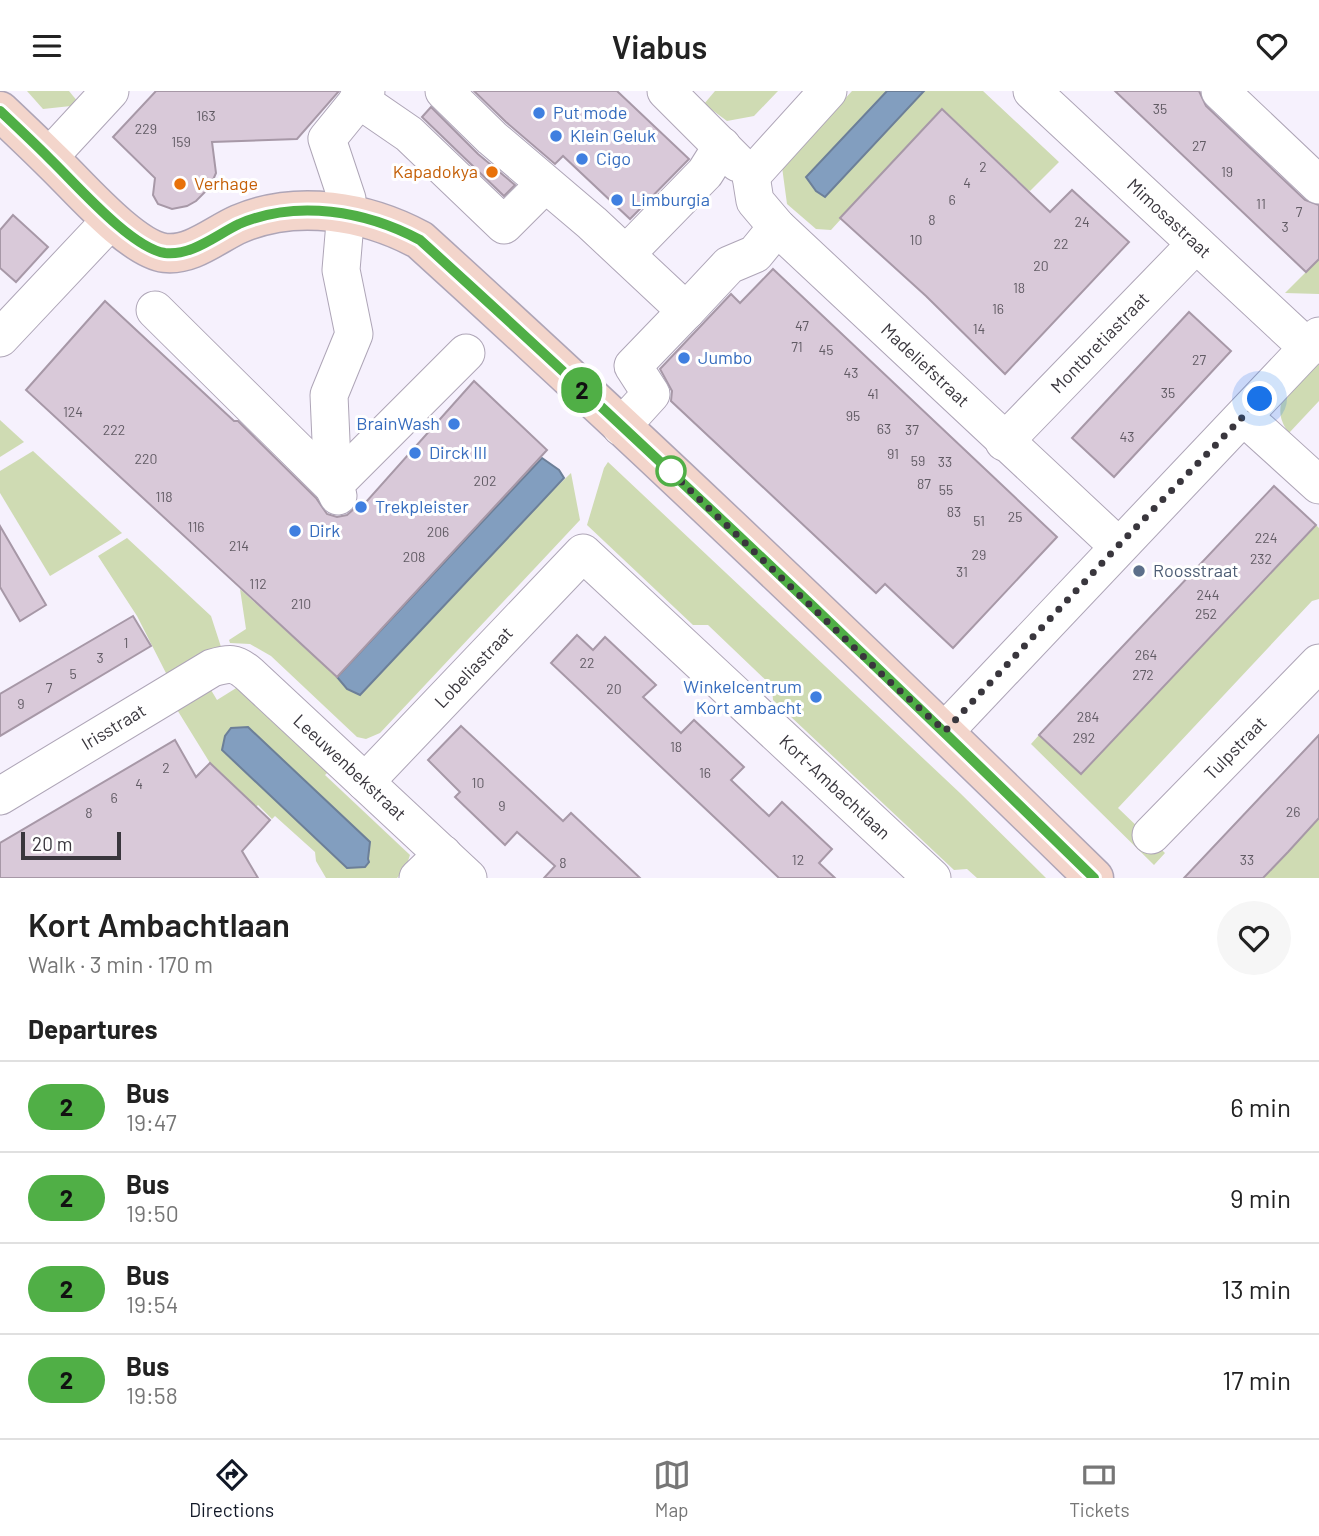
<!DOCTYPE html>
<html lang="en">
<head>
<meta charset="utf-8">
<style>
  :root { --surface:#fff; --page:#f6f6f6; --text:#222; --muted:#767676; --line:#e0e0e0; --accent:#111827 }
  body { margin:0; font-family:Barlow,sans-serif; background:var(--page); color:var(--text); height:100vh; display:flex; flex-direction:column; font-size:26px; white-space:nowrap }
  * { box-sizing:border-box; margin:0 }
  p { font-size:23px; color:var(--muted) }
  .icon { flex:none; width:38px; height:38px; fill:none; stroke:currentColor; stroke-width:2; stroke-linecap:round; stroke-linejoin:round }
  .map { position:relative; height:787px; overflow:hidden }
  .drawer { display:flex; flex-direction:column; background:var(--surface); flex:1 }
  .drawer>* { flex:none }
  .badge { padding:0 14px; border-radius:23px; font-size:24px; line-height:46px }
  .scale { position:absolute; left:21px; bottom:18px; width:100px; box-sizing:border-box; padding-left:7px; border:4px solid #39363d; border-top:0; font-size:19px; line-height:24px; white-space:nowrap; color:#39363d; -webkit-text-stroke:5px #fff; paint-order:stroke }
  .you { position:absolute; width:35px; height:35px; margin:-18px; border:5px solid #fff; border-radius:50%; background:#1a73e8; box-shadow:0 0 0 10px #1a73e833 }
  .map>.badge { position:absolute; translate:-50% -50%; box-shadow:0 0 0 4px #fff }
  h2 { padding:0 28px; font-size:26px; line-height:63px }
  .round { display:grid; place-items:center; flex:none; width:74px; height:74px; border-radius:37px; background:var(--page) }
  .head { display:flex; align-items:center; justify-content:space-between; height:119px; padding:0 28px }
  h1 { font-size:33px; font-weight:600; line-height:52px }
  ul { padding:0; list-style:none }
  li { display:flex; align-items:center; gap:21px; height:91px; padding:0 28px; border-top:2px solid var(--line) }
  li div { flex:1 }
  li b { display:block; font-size:26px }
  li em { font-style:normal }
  li .badge { min-width:77px; font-weight:700; text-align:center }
  header { display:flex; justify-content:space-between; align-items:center; height:91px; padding:0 28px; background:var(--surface); font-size:32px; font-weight:600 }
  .dock { display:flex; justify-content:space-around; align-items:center; height:98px; border-top:2px solid var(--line); background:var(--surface); font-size:19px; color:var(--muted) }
  .dock a { display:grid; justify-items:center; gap:4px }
  .dock .selected { color:var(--accent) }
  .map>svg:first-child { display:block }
</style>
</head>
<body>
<header><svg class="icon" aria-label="menu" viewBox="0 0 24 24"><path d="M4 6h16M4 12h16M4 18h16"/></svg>Viabus<svg class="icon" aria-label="heart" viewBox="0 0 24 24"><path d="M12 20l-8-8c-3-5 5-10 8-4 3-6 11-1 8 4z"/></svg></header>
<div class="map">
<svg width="1319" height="787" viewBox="0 0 1319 787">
  <rect width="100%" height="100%" fill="#f6f1fd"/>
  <g fill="#cfdbb3">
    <polygon points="27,0 69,0 78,11 71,15 43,18"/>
    <polygon points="715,0 778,0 754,25 727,30 704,13"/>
    <polygon points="852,0 887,0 806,86 825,106 924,0 983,0 1059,71 1030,100 1027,98 942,17 831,139 816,138 787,113 782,76"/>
    <polygon points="1319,168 1319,203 1285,202"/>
    <path d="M1319,264V310L1289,342C1264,310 1299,288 1319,264Z"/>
    <polygon points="0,329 24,351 0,366"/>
    <polygon points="33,360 122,442 50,485 0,402 0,380"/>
    <polygon points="608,371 960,702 1046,787 977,787 967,778 954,779 773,609 772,595 708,534 693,534 587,434 604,377"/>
    <polygon points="571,382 580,429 380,642 366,648 357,646 271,565 250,553 230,552 229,549 246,538 240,498 337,586 347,598"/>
    <polygon points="1316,434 1319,437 1319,508 1312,510 1118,717 1165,762 1154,774 1031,653 1039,644 1081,683"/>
    <polygon points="127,447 211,525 222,559 169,588 137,525 98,465"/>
    <polygon points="208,594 217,609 241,594 331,678 325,684 410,764 405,779 397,787 326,787 316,770 315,761 275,725 272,728 258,714 256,716 210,672 176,617"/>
    <polygon points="1319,727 1319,787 1263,787"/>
  </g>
  <g fill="#829ebf" stroke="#6c7f98" stroke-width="2">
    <polygon points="887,0 924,0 825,106 816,100 806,86"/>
    <polygon points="542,367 559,379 564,387 360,604 347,598 337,586"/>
    <polygon points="248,636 370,751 368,768 369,771 365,776 347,777 222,659 225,645 231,637"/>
  </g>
  <g fill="#d9c9d9" stroke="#a798a7" stroke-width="2">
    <polygon points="156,0 339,0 297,48 212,51 216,82 210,96 196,110 187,115 172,118 158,113 153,104 155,87 113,46"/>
    <polygon points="474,0 617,0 689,68 630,128 563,65 555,73 506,31"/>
    <polygon points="1115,0 1199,0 1206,15 1305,109 1319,114 1319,168 1306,181"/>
    <polygon points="431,16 478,63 515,94 504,105 422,26"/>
    <polygon points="942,18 1050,121 1072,99 1129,151 1005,283 926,205 840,127"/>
    <polygon points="13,124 48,156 16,191 0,177 0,139"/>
    <polygon points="773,178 1057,446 953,557 885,493 876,502 671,310 672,300 660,278 731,203 740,212"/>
    <polygon points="105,210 234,330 238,330 316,407 327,423 337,426 347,424 355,417 358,420 474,290 547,359 337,586 26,299"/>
    <polygon points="1189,221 1231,260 1114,386 1072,347"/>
    <polygon points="1274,395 1316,434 1081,683 1039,644"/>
    <polygon points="0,435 46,514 20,530 0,496"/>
    <polygon points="133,525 151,555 0,645 0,603"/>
    <polygon points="577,544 593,559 605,546 656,594 643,606 681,642 694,629 744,676 731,689 769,725 782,711 832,758 819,772 835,787 779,787 694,707 551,572"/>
    <polygon points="461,635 563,730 571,722 640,787 544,787 555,775 517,741 505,754 455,706 460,701 428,669"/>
    <polygon points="1319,644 1319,727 1288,761 1263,787 1184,787"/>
    <polygon points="175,649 196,686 210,672 270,729 242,760 258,787 0,787 0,752"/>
  </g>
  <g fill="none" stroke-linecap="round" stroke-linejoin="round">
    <g stroke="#aea5b7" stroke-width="39">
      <g id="street">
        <polyline points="444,0 492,47 592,132 686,220 633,275 651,303 621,336"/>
        <polyline points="666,0 738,72"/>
        <path id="s1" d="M1032,0L1308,257"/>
        <polyline points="1220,0 1319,94"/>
        <polyline points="358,8 409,43 504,134 545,93"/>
        <polyline points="49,66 110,0"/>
        <path id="s2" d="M751,85L755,110L777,136L1118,455"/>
        <polyline points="751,85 828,0"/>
        <polyline points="626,163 705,82 722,55"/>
        <polyline points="155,219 333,395 466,262"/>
        <polyline points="686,220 729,174 755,163 777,136"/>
        <polyline points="0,247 111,129"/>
        <polyline points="1244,326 1319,394"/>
        <path id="s3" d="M1004,351L1196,153"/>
        <polyline points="338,405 333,395 329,304 354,243 341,179 347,108 327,48 366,0"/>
        <polyline points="945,640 1319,245"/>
        <path id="s4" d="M365,691L583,462L932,787"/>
        <path id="s5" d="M0,705L212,577C229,572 235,571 249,583L468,787"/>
        <path id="s6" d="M1151,744L1319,572"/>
        <polyline points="418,787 443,763"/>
      </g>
    </g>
    <g stroke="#aea5b7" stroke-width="41">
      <path id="secondary" d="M0,20C18,37 36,54 54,72C79,96 132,158 165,162C192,165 216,143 239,133C297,108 366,120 420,149C649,357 873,571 1094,787"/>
    </g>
    <use href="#street" stroke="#fff" stroke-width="37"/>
    <use href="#secondary" stroke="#f3d5cb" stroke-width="38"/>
  </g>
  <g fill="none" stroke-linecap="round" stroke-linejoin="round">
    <g stroke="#fff" stroke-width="16">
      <path id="line" d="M0,20C17,36 34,52 50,68C76,93 131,157 165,162C192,165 216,144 239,133C297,108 366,120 420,149C649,357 873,571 1094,787"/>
    </g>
    <use href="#line" stroke="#50af46" stroke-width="10"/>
    <polyline stroke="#39363d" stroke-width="7" stroke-dasharray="0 12.6" points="671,380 667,377 889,590 945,640 1118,455 1260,308"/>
  </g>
  <g fill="#3f7fe0" stroke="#fff" stroke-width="2.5">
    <circle cx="539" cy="22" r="7"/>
    <circle cx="556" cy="45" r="7"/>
    <circle cx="582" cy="68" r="7"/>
    <circle cx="617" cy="109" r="7"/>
    <circle cx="684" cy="267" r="7"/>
    <circle cx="454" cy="333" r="7"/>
    <circle cx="415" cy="362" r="7"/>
    <circle cx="361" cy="416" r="7"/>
    <circle cx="295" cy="440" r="7"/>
    <circle cx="816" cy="606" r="7"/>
  </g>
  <g fill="#e8710a" stroke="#fff" stroke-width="2.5">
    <circle cx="492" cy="81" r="7"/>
    <circle cx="180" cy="93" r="7"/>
  </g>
  <circle fill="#fff" stroke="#50af46" stroke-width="3.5" cx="671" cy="380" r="14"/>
  <circle fill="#5c6f8a" stroke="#fff" stroke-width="2.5" cx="1139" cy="480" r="7"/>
  <g text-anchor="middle" stroke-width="6" stroke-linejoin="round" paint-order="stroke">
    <g font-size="14" fill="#615b64">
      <text x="1160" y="23">35</text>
      <text x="206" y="30">163</text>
      <text x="146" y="43">229</text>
      <text x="181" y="56">159</text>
      <text x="1199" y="60">27</text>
      <text x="983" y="81">2</text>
      <text x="1227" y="86">19</text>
      <text x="967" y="97">4</text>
      <text x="952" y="114">6</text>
      <text x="1261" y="118">11</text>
      <text x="1299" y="126">7</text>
      <text x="932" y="134">8</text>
      <text x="1082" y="136">24</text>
      <text x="1285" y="141">3</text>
      <text x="916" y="154">10</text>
      <text x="1061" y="158">22</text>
      <text x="1041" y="180">20</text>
      <text x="1019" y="202">18</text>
      <text x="998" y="223">16</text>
      <text x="802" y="240">47</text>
      <text x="979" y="243">14</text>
      <text x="797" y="261">71</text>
      <text x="826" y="264">45</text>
      <text x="1199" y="274">27</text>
      <text x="851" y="287">43</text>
      <text x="1168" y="307">35</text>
      <text x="873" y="308">41</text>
      <text x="73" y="326">124</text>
      <text x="853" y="330">95</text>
      <text x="884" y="343">63</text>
      <text x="114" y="344">222</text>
      <text x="912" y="344">37</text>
      <text x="1127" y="351">43</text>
      <text x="893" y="368">91</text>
      <text x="146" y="373">220</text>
      <text x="918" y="375">59</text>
      <text x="945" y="376">33</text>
      <text x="485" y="395">202</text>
      <text x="924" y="398">87</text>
      <text x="946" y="404">55</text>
      <text x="164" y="411">118</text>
      <text x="954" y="426">83</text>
      <text x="1015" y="431">25</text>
      <text x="979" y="435">51</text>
      <text x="196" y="441">116</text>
      <text x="438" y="446">206</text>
      <text x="1266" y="452">224</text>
      <text x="239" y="460">214</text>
      <text x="979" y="469">29</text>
      <text x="414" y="471">208</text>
      <text x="1261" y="473">232</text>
      <text x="962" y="486">31</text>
      <text x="258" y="498">112</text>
      <text x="1208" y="509">244</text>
      <text x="301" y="518">210</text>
      <text x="1206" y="528">252</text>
      <text x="126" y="557">1</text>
      <text x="1146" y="569">264</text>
      <text x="100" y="572">3</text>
      <text x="587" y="577">22</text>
      <text x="73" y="588">5</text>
      <text x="1143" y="589">272</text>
      <text x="49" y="602">7</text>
      <text x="614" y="603">20</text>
      <text x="21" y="618">9</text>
      <text x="1088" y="631">284</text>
      <text x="1084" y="652">292</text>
      <text x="676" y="661">18</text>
      <text x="166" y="682">2</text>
      <text x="705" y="687">16</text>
      <text x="478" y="697">10</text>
      <text x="139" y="698">4</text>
      <text x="114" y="712">6</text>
      <text x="502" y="720">9</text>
      <text x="1293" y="726">26</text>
      <text x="89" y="727">8</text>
      <text x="798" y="774">12</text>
      <text x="1247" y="774">33</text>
      <text x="563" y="777">8</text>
    </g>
    <g font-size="18" fill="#366cbe" stroke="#fff" text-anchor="start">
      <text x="553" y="28">Put mode</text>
      <text x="570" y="51">Klein Geluk</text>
      <text x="596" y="74">Cigo</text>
      <text x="631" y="115">Limburgia</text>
      <text x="698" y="273">Jumbo</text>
      <text x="440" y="339" text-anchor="end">BrainWash</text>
      <text x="429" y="368">Dirck III</text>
      <text x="375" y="422">Trekpleister</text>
      <text x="309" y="446">Dirk</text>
      <text x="802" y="602" text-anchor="end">Winkelcentrum<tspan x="802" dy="21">Kort ambacht</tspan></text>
    </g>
    <g font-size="18" fill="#c56008" stroke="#fff" text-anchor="end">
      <text x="478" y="87">Kapadokya</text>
      <text x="194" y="99" text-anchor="start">Verhage</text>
    </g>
    <g font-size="18" fill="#39363d" stroke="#fff">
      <text dy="6" stroke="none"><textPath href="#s1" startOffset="187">Mimosastraat</textPath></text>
      <text dy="6" stroke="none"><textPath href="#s3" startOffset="138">Montbretiastraat</textPath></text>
      <text dy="6" stroke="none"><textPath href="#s2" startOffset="262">Madeliefstraat</textPath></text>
      <text dy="6" stroke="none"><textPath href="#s4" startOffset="158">Lobeliastraat</textPath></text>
      <text dy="6" stroke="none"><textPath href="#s5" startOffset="133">Irisstraat</textPath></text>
      <text dy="6" stroke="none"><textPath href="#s6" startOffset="121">Tulpstraat</textPath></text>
      <text dy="6" stroke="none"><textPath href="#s5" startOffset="425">Leeuwenbekstraat</textPath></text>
      <text dy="6" stroke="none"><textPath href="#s4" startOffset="660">Kort-Ambachtlaan</textPath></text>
    </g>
    <g font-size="18" fill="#4e5e75" stroke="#fff" text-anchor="start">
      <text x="1153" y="486">Roosstraat</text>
    </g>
  </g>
</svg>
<div class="scale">20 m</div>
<div class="you" style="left:1260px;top:308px"></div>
<b class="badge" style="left:582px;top:299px;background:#50af46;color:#111">2</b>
</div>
<section class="drawer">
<div class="head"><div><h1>Kort Ambachtlaan</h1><p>Walk · 3 min · 170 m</p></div><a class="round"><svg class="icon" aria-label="heart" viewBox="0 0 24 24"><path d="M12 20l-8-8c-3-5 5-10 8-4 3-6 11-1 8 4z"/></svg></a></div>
<h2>Departures</h2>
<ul>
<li><span class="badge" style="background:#50af46;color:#111">2</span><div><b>Bus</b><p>19:47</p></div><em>6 min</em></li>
<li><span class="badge" style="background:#50af46;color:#111">2</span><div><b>Bus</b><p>19:50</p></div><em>9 min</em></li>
<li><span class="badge" style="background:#50af46;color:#111">2</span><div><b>Bus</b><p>19:54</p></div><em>13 min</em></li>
<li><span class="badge" style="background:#50af46;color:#111">2</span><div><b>Bus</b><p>19:58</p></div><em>17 min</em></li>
</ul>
</section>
<nav class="dock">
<a class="selected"><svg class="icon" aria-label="directions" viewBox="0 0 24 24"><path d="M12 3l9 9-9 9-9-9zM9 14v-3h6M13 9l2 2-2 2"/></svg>Directions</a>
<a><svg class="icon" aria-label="map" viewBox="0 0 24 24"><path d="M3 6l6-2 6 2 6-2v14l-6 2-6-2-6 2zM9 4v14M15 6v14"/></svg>Map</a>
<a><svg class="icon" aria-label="tickets" viewBox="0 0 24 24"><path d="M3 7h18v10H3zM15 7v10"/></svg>Tickets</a>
</nav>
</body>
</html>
